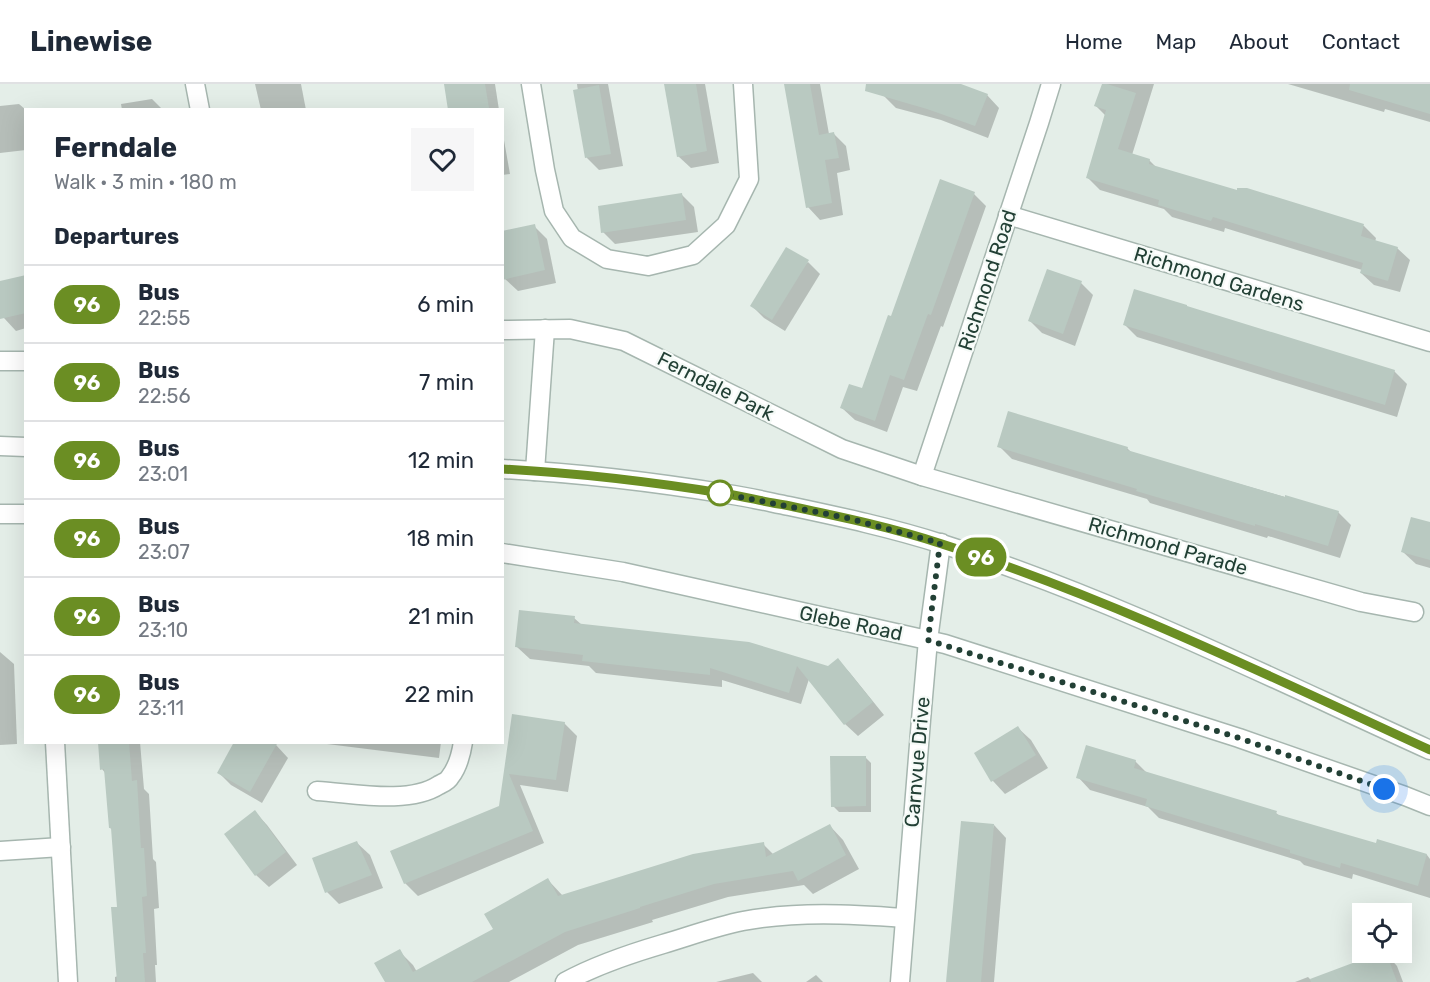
<!DOCTYPE html>
<html lang="en">
<head>
<meta charset="utf-8">
<style>
  :root { --surface:#fff; --page:#f6f6f7; --text:#1f2937; --muted:#747a83; --line:#e0e1e3 }
  body { margin:0; font-family:Rubik,sans-serif; background:var(--page); color:var(--text); height:100vh; display:flex; flex-direction:column; font-size:22px; white-space:nowrap }
  * { box-sizing:border-box; margin:0 }
  p { font-size:20px; color:var(--muted) }
  .icon { flex:none; width:33px; height:33px; fill:none; stroke:currentColor; stroke-width:2; stroke-linecap:round; stroke-linejoin:round }
  .map { position:relative; flex:1; overflow:hidden }
  .sheet { position:absolute; left:24px; top:24px; width:480px; height:636px; display:flex; flex-direction:column; background:var(--surface); border-radius:0px; box-shadow:0 6px 24px #0002 }
  .sheet>* { flex:none }
  .badge { padding:0 12px; border-radius:20px; font-size:21px; line-height:39px }
  .buttons { position:absolute; left:1352px; top:819px; display:grid; gap:12px }
  .buttons a { display:grid; place-items:center; width:60px; height:60px; border-radius:0px; background:var(--surface); box-shadow:0 6px 24px #0002; font-size:30px }
  .you { position:absolute; width:30px; height:30px; margin:-15px; border:4px solid #fff; border-radius:50%; background:#1a73e8; box-shadow:0 0 0 9px #1a73e833 }
  .map>.badge { position:absolute; translate:-50% -50%; box-shadow:0 0 0 3px #fff }
  h2 { padding:0 30px; font-size:22px; line-height:54px }
  .round { display:grid; place-items:center; flex:none; width:63px; height:63px; border-radius:0px; background:var(--page) }
  .overview { display:flex; align-items:center; justify-content:space-between; height:102px; padding:0 30px }
  h1 { font-size:28px; font-weight:700; line-height:45px }
  ul { padding:0; list-style:none }
  li { display:flex; align-items:center; gap:18px; height:78px; padding:0 30px; border-top:2px solid var(--line) }
  li div { flex:1 }
  li b { display:block; font-size:22px }
  li em { font-style:normal }
  li .badge { min-width:66px; font-weight:700; text-align:center }
  header { display:flex; align-items:center; gap:36px; box-sizing:border-box; height:84px; padding:0 30px; background:var(--surface); border-bottom:2px solid var(--line) }
  header strong { font-size:28px }
  nav { display:flex; gap:33px; margin-inline-start:auto; font-size:21px }
  .map>svg:first-child { display:block }
</style>
</head>
<body>
<header>
<strong>Linewise</strong>
<nav><a>Home</a><a>Map</a><a>About</a><a>Contact</a></nav>
</header>
<div class="map">
<svg width="1430" height="898" viewBox="0 0 1430 898">
  <rect width="100%" height="100%" fill="#e4eee8"/>
  <g fill="#0003">
    <polygon points="255,0 301,0 306,26 261,26"/>
    <polygon points="446,0 495,0 499,26 450,26"/>
    <polygon points="577,0 608,0 623,82 599,86 587,74"/>
    <polygon points="665,0 705,0 719,79 691,84 678,72"/>
    <polygon points="785,0 820,0 829,50 834,50 846,62 850,86 837,89 843,131 820,136 808,123"/>
    <polygon points="887,0 957,0 987,11 999,24 988,54 941,36 896,24 884,12"/>
    <polygon points="1105,0 1154,0 1132,71 1149,76 1157,84 1238,108 1239,104 1364,142 1376,154 1375,158 1397,164 1410,176 1400,208 1374,201 1361,189 1362,186 1225,144 1224,148 1172,133 1164,125 1100,106 1087,93 1106,32 1096,22"/>
    <polygon points="1288,0 1430,0 1430,38 1385,25 1384,28"/>
    <polygon points="152,15 163,26 122,26 121,20"/>
    <polygon points="19,20 26,26 26,66 0,69 0,22"/>
    <polygon points="502,45 510,90 502,91"/>
    <polygon points="974,110 986,122 943,243 941,242 917,307 903,303 887,348 855,336 842,324 863,306"/>
    <polygon points="682,111 694,123 698,148 615,160 603,148"/>
    <polygon points="534,142 547,155 556,199 518,207 505,195"/>
    <polygon points="808,178 820,190 785,247 764,234 752,222"/>
    <polygon points="26,193 26,244 16,247 4,234 0,219 0,199"/>
    <polygon points="1081,199 1093,211 1075,262 1042,249 1030,237"/>
    <polygon points="1124,240 1394,287 1407,300 1397,333 1137,253"/>
    <polygon points="999,362 1127,364 1131,368 1173,381 1338,428 1351,441 1340,474 1268,452 1267,454 1150,419 1147,415 1012,375"/>
    <polygon points="1430,439 1430,484 1416,480 1403,468"/>
    <polygon points="574,534 582,541 828,584 838,576 850,589 884,631 858,652 845,640 809,595 801,620 722,596 722,603 596,589 589,582 530,575 517,563"/>
    <polygon points="0,568 14,580 17,660 0,661"/>
    <polygon points="513,632 564,639 577,652 568,708 520,701 544,759 418,812 405,799 500,723"/>
    <polygon points="1018,644 1031,656 1048,684 1005,710 993,697 976,670"/>
    <polygon points="100,658 140,658 144,705 149,710 153,775 156,778 159,824 154,825 157,881 155,881 156,898 115,898 115,893 118,892 118,824 113,746 110,744 106,690 102,685"/>
    <polygon points="311,658 441,658 439,674"/>
    <polygon points="276,661 288,674 262,719 231,701 219,689"/>
    <polygon points="865,673 871,679 871,728 839,728 833,722"/>
    <polygon points="1135,677 1147,689 1276,729 1281,733 1377,761 1427,771 1430,775 1430,814 1353,790 1352,795 1304,781 1300,777 1159,734 1148,723 1090,706 1078,693"/>
    <polygon points="255,728 267,741 297,781 269,803 256,791"/>
    <polygon points="994,741 1006,754 994,898 948,898"/>
    <polygon points="830,742 843,756 859,785 813,810 804,801 728,813 652,836 653,838 578,861 509,898 387,898 399,867 413,881 417,888 495,846 548,796 563,812 763,760 774,771"/>
    <polygon points="357,759 370,771 383,804 339,820 327,808"/>
    <polygon points="1385,869 1397,882 1403,898 1295,898 1308,893 1311,896"/>
    <polygon points="753,889 762,898 716,898"/>
    <polygon points="816,891 823,898 806,898"/>
  </g>
  <g fill="#b9c9c1">
    <polygon points="444,0 485,0 489,24 477,26 448,26"/>
    <polygon points="664,0 696,0 707,67 677,73"/>
    <polygon points="784,0 810,0 819,51 834,48 839,74 825,76 832,119 806,124"/>
    <polygon points="866,0 961,0 988,10 975,42 927,25 865,7"/>
    <polygon points="1102,0 1107,0 1136,9 1118,65 1150,75 1149,80 1237,106 1237,104 1247,104 1364,140 1361,152 1398,163 1388,197 1360,189 1363,179 1213,133 1211,137 1158,121 1159,116 1086,94 1106,26 1094,22"/>
    <polygon points="1350,0 1430,0 1430,30 1349,6"/>
    <polygon points="599,1 611,70 585,74 573,6"/>
    <polygon points="940,95 975,108 931,231 928,230 904,296 890,291 875,337 840,324 849,300 862,304 888,231 891,232"/>
    <polygon points="682,109 686,136 601,149 598,122"/>
    <polygon points="535,140 545,186 502,196 502,147"/>
    <polygon points="786,163 809,176 772,236 750,222"/>
    <polygon points="1047,185 1082,197 1063,250 1028,237"/>
    <polygon points="26,191 26,229 0,235 0,197"/>
    <polygon points="1134,205 1187,221 1187,222 1395,286 1385,321 1123,241"/>
    <polygon points="1008,327 1128,363 1127,366 1174,380 1285,413 1285,411 1339,427 1328,462 1255,440 1255,442 1136,407 1137,405 997,363"/>
    <polygon points="1411,433 1430,438 1430,476 1401,468"/>
    <polygon points="519,526 575,532 574,539 749,558 828,582 838,574 873,618 844,641 797,582 789,609 710,584 710,591 582,577 583,571 515,563"/>
    <polygon points="512,630 565,638 556,696 509,690 533,747 404,800 390,767 499,722"/>
    <polygon points="1018,642 1036,671 991,698 974,669"/>
    <polygon points="98,658 129,658 132,697 137,696 141,764 144,764 147,812 142,813 146,869 143,869 145,898 117,898 111,823 117,823 111,744 109,744 104,685 100,686"/>
    <polygon points="234,658 278,658 250,708 217,689"/>
    <polygon points="1086,661 1136,676 1134,684 1277,727 1276,730 1376,759 1377,755 1427,770 1418,802 1341,779 1340,784 1290,769 1290,766 1145,722 1147,715 1076,694"/>
    <polygon points="830,672 866,672 866,722 831,723"/>
    <polygon points="255,726 286,768 255,792 224,750"/>
    <polygon points="961,737 994,740 981,898 946,898"/>
    <polygon points="830,740 846,771 798,797 793,787 714,800 640,823 640,824 565,848 472,898 385,898 374,879 400,865 413,888 493,845 484,830 548,794 558,812 693,770 764,758 766,773"/>
    <polygon points="357,757 372,791 325,809 312,774"/>
    <polygon points="1382,868 1386,868 1397,898 1311,898 1310,895"/>
  </g>
  <g fill="none" stroke-linecap="round" stroke-linejoin="round">
    <g stroke="#a6b6af" stroke-width="21">
      <g id="minor">
        <polyline points="195,0 200,26"/>
        <polyline points="531,0 545,86 554,127 572,154 607,175 648,182 693,171 726,141 749,95 743,0"/>
        <polyline points="1008,131 1430,258"/>
        <polyline points="502,246 570,245 624,257 842,365 922,392 1361,518 1414,528"/>
        <polyline points="0,277 26,277"/>
        <polyline points="535,387 545,245"/>
        <polyline points="922,392 1039,39 1051,0"/>
        <polyline points="0,430 26,430"/>
        <polyline points="502,469 623,488 945,560 1239,654 1405,712 1430,722"/>
        <polyline points="55,658 68,898"/>
        <path d="M317,707C353,709 408,721 439,701C443,699 448,697 450,693C458,683 461,671 463,658"/>
        <polyline points="0,767 61,763"/>
        <path d="M565,898C596,881 629,870 663,860C690,852 717,842 743,837C796,827 851,830 904,834"/>
        <polyline points="900,898 921,636 928,556 941,459"/>
      </g>
    </g>
    <g stroke="#a6b6af" stroke-width="21">
      <g id="tertiary">
        <polyline points="0,362 26,363"/>
        <path d="M502,385C578,389 653,398 727,410C748,413 769,418 789,422C841,433 892,444 942,460C1111,514 1269,593 1430,666"/>
      </g>
    </g>
    <use href="#minor" stroke="#fff" stroke-width="18"/>
    <use href="#tertiary" stroke="#fff" stroke-width="18"/>
  </g>
  <g fill="none" stroke-linecap="round" stroke-linejoin="round">
    <g stroke="#fff" stroke-width="14">
      <path id="line" d="M502,385C578,389 653,398 727,410C746,413 765,418 785,421C837,432 891,443 942,460C1110,514 1269,592 1430,666"/>
    </g>
    <use href="#line" stroke="#6b8e23" stroke-width="9"/>
    <polyline stroke="#224035" stroke-width="6" stroke-dasharray="0 10.8" points="720,409 847,434 940,459 928,556 1239,654 1384,705"/>
  </g>
  <circle fill="#fff" stroke="#6b8e23" stroke-width="3" cx="720" cy="409" r="12"/>
  <g text-anchor="middle" stroke-width="4.5" stroke-linejoin="round" paint-order="stroke">
    <g font-size="20" fill="#224035" stroke="#f5faf7">
      <text transform="translate(1219 195) rotate(17)" y="7">Richmond Gardens</text>
      <text transform="translate(987 196) rotate(-72)" y="7">Richmond Road</text>
      <text transform="translate(716 302) rotate(27)" y="7">Ferndale Park</text>
      <text transform="translate(1168 462) rotate(16)" y="7">Richmond Parade</text>
      <text transform="translate(851 539) rotate(12)" y="7">Glebe Road</text>
      <text transform="translate(917 678) rotate(-85)" y="7">Carnvue Drive</text>
    </g>
  </g>
</svg>
<div class="buttons">
<a><svg class="icon" aria-label="locate" viewBox="0 0 24 24"><circle cx="12" cy="12" r="6"/><path d="M12 2v4M12 18v4M2 12h4M18 12h4"/></svg></a>
</div>
<div class="you" style="left:1384px;top:705px"></div>
<b class="badge" style="left:981px;top:473px;background:#6b8e23;color:#fff">96</b>
<section class="sheet">
<div class="overview"><div><h1>Ferndale</h1><p>Walk · 3 min · 180 m</p></div><a class="round"><svg class="icon" aria-label="heart" viewBox="0 0 24 24"><path d="M12 20l-8-8c-3-5 5-10 8-4 3-6 11-1 8 4z"/></svg></a></div>
<h2>Departures</h2>
<ul>
<li><span class="badge" style="background:#6b8e23;color:#fff">96</span><div><b>Bus</b><p>22:55</p></div><em>6 min</em></li>
<li><span class="badge" style="background:#6b8e23;color:#fff">96</span><div><b>Bus</b><p>22:56</p></div><em>7 min</em></li>
<li><span class="badge" style="background:#6b8e23;color:#fff">96</span><div><b>Bus</b><p>23:01</p></div><em>12 min</em></li>
<li><span class="badge" style="background:#6b8e23;color:#fff">96</span><div><b>Bus</b><p>23:07</p></div><em>18 min</em></li>
<li><span class="badge" style="background:#6b8e23;color:#fff">96</span><div><b>Bus</b><p>23:10</p></div><em>21 min</em></li>
<li><span class="badge" style="background:#6b8e23;color:#fff">96</span><div><b>Bus</b><p>23:11</p></div><em>22 min</em></li>
</ul>
</section>
</div>
</body>
</html>
